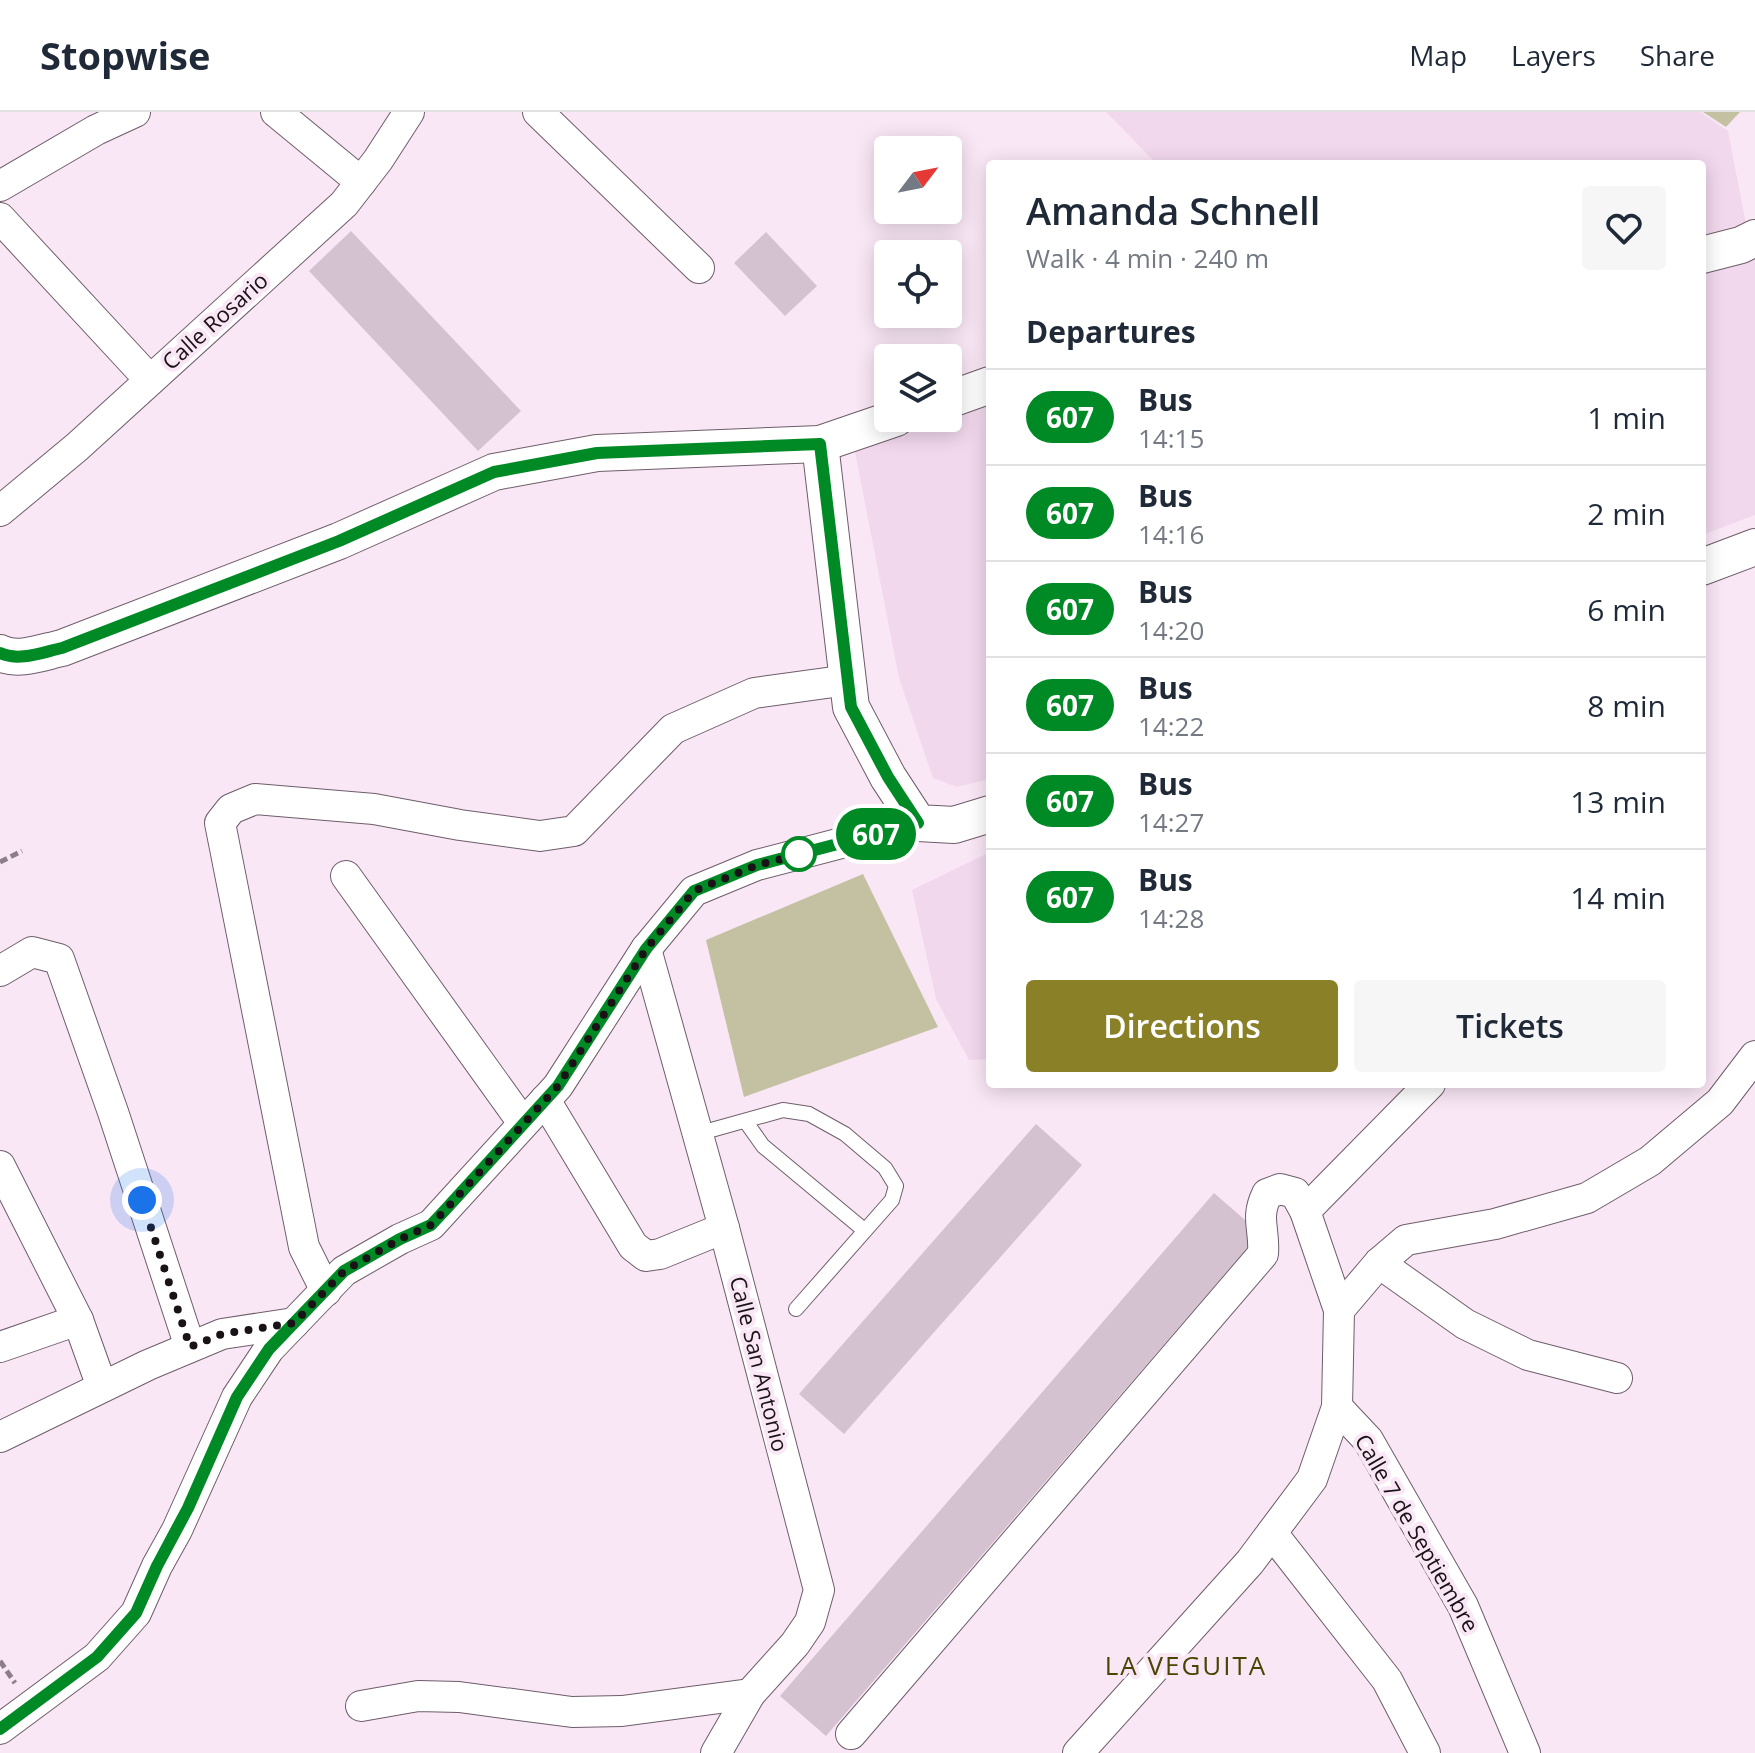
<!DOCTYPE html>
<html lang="en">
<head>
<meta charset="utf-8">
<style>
  :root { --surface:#fff; --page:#f6f6f7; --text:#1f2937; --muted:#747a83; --line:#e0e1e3; --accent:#8a8027 }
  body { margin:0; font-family:"Open Sans",sans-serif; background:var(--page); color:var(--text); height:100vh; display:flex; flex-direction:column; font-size:30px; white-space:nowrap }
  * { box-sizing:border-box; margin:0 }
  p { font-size:26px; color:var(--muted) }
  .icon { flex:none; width:44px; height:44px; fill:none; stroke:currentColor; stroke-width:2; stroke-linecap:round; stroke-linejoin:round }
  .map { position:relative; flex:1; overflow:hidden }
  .sheet { position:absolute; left:986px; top:48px; width:720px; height:928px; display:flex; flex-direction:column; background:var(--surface); border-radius:8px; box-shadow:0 4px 20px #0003 }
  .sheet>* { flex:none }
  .badge { padding:0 16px; border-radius:26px; font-size:28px; line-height:52px }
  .needle { width:52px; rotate:58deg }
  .controls { position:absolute; left:874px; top:24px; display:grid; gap:16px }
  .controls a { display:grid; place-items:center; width:88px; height:88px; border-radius:8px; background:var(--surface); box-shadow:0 4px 20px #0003; font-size:40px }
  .you { position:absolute; width:40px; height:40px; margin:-20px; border:6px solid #fff; border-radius:50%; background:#1a73e8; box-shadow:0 0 0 12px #1a73e833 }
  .map>.badge { position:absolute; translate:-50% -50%; box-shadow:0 0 0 4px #fff }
  h2 { padding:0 40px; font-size:30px; line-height:72px }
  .round { display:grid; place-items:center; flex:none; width:84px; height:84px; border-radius:8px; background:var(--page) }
  .summary { display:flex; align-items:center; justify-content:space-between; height:136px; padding:0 40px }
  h1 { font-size:38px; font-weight:600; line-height:60px }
  .action { display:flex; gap:16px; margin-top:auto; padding:16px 40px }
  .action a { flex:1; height:92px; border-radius:8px; background:var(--accent); color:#fff; font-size:32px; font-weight:600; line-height:92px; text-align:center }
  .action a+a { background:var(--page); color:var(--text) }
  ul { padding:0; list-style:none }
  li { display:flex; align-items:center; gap:24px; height:96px; padding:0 40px; border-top:2px solid var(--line) }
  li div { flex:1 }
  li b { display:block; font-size:30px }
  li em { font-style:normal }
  li .badge { min-width:88px; font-weight:700; text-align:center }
  header { display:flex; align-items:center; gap:48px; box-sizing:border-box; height:112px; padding:0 40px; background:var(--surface); border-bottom:2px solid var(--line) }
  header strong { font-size:38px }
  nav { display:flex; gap:44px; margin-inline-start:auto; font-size:28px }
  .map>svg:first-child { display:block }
</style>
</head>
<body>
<header>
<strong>Stopwise</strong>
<nav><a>Map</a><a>Layers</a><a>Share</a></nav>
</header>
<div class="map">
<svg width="1755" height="1641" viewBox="0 0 1755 1641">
  <rect width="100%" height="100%" fill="#fae7f6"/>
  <g fill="#f2d8ed">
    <polygon points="1106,0 1700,0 1728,19 1746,112 1702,123 1702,52 1157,52"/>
    <polygon points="1755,131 1755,403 1702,423 1702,159"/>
    <polygon points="990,291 990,667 957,675 933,666 899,566 855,340"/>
    <polygon points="990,740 990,947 969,948 936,887 912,778"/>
  </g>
  <g fill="#c4c1a3">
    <polygon points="1703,0 1740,0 1726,15"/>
    <polygon points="863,762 938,915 744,985 706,828"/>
  </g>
  <g fill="#d5c2d1">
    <polygon points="351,119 521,299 478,339 309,159"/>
    <polygon points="766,120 817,174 785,204 734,151"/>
    <polygon points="1036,1012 1082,1053 844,1322 799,1282"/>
    <polygon points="1214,1081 1260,1121 826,1624 780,1584"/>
  </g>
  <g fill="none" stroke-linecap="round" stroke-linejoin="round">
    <g stroke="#6e5d6a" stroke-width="16">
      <g id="service">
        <polyline points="746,1010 763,1034 864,1118"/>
        <polyline points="697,1022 783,998 809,1002 845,1022 885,1056 896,1074 892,1088 796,1197"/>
      </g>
    </g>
    <g stroke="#6e5d6a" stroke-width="32">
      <g id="minor">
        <polyline points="276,0 361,70"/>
        <polyline points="538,0 699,156"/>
        <polyline points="0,74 96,18 135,0"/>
        <polyline points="0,106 150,268"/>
        <polyline points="0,399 77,335 344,92 378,48 409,0"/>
        <polyline points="346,764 523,1011"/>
        <polyline points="646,837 724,1116 819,1478 810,1510 795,1532 750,1582 716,1641"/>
        <polyline points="0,859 32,840 59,847 113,1000 190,1235"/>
        <polyline points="545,988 633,1134 646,1144 660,1142 724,1116"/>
        <polyline points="0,1054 78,1208 102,1275"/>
        <polyline points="1305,1099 1430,972"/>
        <polyline points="1379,1151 1465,1212 1528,1243 1617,1266"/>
        <polyline points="326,1179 304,1135 220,711 231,697 255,687 374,697 460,713 540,724 574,719 673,617 754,581 848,568"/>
        <polyline points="1339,1198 1379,1151 1406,1128 1495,1112 1587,1086 1650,1049 1720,990 1755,944"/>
        <polyline points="0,1235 78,1208"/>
        <polyline points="1337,1295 1368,1328 1463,1494 1525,1641"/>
        <polyline points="0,1325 148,1253 222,1222 294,1211"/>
        <polyline points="1272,1421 1387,1568 1425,1641"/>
        <polyline points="361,1594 418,1584 459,1585 572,1600 622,1599 750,1582"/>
        <polyline points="0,1617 97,1545 136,1501 157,1454 177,1418 237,1285 269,1237 344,1159 400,1127 431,1113 558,974 646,837 694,779 757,753 918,711"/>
        <path d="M851,1622L1263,1142C1265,1116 1255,1107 1267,1082L1280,1077L1295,1081L1305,1099L1339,1198L1337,1295L1312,1367L1250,1450L1078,1641"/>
      </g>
    </g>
    <g stroke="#6e5d6a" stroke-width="38">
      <g id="tertiary">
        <polyline points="1702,143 1741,133 1755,126"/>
        <polyline points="948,288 990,273"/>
        <polyline points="820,332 851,595 888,665 918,711 954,713 990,702"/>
        <polyline points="1702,455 1755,435"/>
        <path d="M0,541C18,550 43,540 62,536L339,429L494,360L597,341L820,332L896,306"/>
      </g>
    </g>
    <g stroke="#8d7f89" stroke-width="5" stroke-dasharray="8 4" stroke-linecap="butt">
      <polyline points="0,750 22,739"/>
      <polyline points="0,1549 15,1571"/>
    </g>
    <use href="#service" stroke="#fff" stroke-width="14"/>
    <use href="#minor" stroke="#fff" stroke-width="30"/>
    <use href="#tertiary" stroke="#fff" stroke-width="36"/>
  </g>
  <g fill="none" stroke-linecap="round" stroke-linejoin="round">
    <g stroke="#fff" stroke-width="18">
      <path id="line" d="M0,541C19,550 43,540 62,536L339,429L494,360L597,341L820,332L851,595L888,665L918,711L757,753L694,779L646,837L558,974L446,1097L431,1113L400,1127L344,1159L269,1237L237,1285L188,1396L157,1454L136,1501L97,1545L0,1617"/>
    </g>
    <use href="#line" stroke="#008a26" stroke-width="12"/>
    <polyline stroke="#191217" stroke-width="8" stroke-dasharray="0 14.4" points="142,1088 190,1235 222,1222 294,1211 344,1159 400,1127 431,1113 446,1097 558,974 646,837 694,779 757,753 806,741 799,742"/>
  </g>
  <circle fill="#fff" stroke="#008a26" stroke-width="4" cx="799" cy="742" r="16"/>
  <g text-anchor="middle" stroke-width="8" stroke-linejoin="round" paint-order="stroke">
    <g font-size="22" fill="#191217" stroke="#fae7f6">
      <text transform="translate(215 209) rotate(-42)" y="8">Calle Rosario</text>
      <text transform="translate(759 1252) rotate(76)" y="8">Calle San Antonio</text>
      <text transform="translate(1417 1421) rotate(60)" y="8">Calle 7 de Septiembre</text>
    </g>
    <g font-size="26" letter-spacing="2" fill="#4b4400" stroke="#fae7f6">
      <text x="1186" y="1563">LA VEGUITA</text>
    </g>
  </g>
</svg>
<div class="controls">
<a><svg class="needle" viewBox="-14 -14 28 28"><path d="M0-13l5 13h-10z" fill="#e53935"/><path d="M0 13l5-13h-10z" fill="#747a83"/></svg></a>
<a><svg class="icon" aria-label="locate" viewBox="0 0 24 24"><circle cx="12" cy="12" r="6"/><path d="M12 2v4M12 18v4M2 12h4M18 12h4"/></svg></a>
<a><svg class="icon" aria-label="layers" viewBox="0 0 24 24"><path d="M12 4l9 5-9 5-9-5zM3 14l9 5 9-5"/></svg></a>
</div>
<div class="you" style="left:142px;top:1088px"></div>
<b class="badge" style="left:876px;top:722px;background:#008a26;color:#fff">607</b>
<section class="sheet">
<div class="summary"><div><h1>Amanda Schnell</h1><p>Walk · 4 min · 240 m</p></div><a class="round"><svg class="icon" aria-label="heart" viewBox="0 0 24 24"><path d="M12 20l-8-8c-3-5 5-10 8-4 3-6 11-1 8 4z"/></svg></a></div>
<h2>Departures</h2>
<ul>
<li><span class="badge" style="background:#008a26;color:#fff">607</span><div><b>Bus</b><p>14:15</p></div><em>1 min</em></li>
<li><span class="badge" style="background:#008a26;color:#fff">607</span><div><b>Bus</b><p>14:16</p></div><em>2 min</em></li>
<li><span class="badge" style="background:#008a26;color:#fff">607</span><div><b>Bus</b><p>14:20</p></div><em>6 min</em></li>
<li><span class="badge" style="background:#008a26;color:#fff">607</span><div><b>Bus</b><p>14:22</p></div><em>8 min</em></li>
<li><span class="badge" style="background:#008a26;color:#fff">607</span><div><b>Bus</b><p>14:27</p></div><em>13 min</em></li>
<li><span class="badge" style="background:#008a26;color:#fff">607</span><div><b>Bus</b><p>14:28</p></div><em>14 min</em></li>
</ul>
<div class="action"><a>Directions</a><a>Tickets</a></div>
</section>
</div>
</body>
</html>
